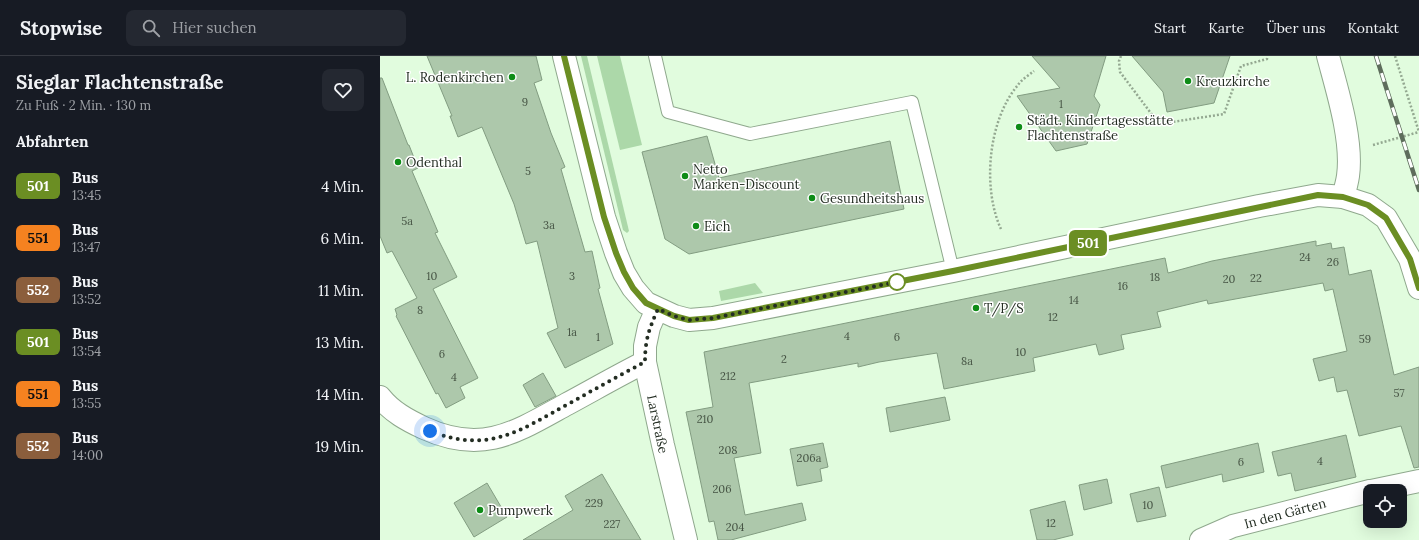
<!DOCTYPE html>
<html lang="de">
<head>
<meta charset="utf-8">
<style>
  :root { --surface:#171b24; --page:#242831; --text:#f1f3f6; --muted:#9ea1a6; --line:#363941 }
  body { margin:0; font-family:Lora,serif; background:var(--page); color:var(--text); height:100vh; display:flex; flex-direction:column; font-size:15px; white-space:nowrap }
  * { box-sizing:border-box; margin:0 }
  p { font-size:13px; color:var(--muted) }
  .icon { flex:none; width:22px; height:22px; fill:none; stroke:currentColor; stroke-width:2; stroke-linecap:round; stroke-linejoin:round }
  .map { position:relative; flex:1; overflow:hidden }
  .details { display:flex; flex-direction:column; background:var(--surface); width:380px }
  .details>* { flex:none }
  .badge { padding:0 8px; border-radius:6px; font-size:14px; line-height:26px }
  .tools { position:absolute; left:983px; top:428px; display:grid; gap:8px }
  .tools a { display:grid; place-items:center; width:44px; height:44px; border-radius:8px; background:var(--surface); box-shadow:0 4px 16px #0002; font-size:20px }
  .you { position:absolute; width:20px; height:20px; margin:-10px; border:3px solid #fff; border-radius:50%; background:#1a73e8; box-shadow:0 0 0 6px #1a73e833 }
  .map>.badge { position:absolute; translate:-50% -50%; box-shadow:0 0 0 2px #fff }
  h2 { padding:0 16px; font-size:15px; line-height:36px }
  .round { display:grid; place-items:center; flex:none; width:42px; height:42px; border-radius:8px; background:var(--page) }
  .summary { display:flex; align-items:center; justify-content:space-between; height:68px; padding:0 16px }
  h1 { font-size:19px; font-weight:700; line-height:30px }
  ul { padding:0; list-style:none }
  li { display:flex; align-items:center; gap:12px; height:52px; padding:0 16px }
  li div { flex:1 }
  li b { display:block; font-size:15px }
  li em { font-style:normal }
  li .badge { min-width:44px; font-weight:700; text-align:center }
  header { display:flex; align-items:center; gap:24px; box-sizing:border-box; height:56px; padding:0 20px; background:var(--surface); border-bottom:1px solid var(--line) }
  header strong { font-size:19px }
  nav { display:flex; gap:22px; margin-inline-start:auto; font-size:14px }
  .search { width:280px; height:36px; background:var(--page); display:flex; align-items:center; gap:10px; box-sizing:border-box; padding:0 14px; border-radius:8px; color:var(--muted); font-size:15px }
  main { display:flex; flex:1; min-height:0 }
  .map>svg:first-child { display:block }
</style>
</head>
<body>
<header>
<strong>Stopwise</strong>
<div class="search"><svg class="icon" aria-label="search" viewBox="0 0 24 24"><circle cx="10" cy="10" r="6"/><path d="M15 15l6 6"/></svg>Hier suchen</div>
<nav><a>Start</a><a>Karte</a><a>Über uns</a><a>Kontakt</a></nav>
</header>
<main>
<section class="details">
<div class="summary"><div><h1>Sieglar Flachtenstraße</h1><p>Zu Fuß · 2 Min. · 130 m</p></div><a class="round"><svg class="icon" aria-label="heart" viewBox="0 0 24 24"><path d="M12 20l-8-8c-3-5 5-10 8-4 3-6 11-1 8 4z"/></svg></a></div>
<h2>Abfahrten</h2>
<ul>
<li><span class="badge" style="background:#6b8e23;color:#fff">501</span><div><b>Bus</b><p>13:45</p></div><em>4 Min.</em></li>
<li><span class="badge" style="background:#f58220;color:#111">551</span><div><b>Bus</b><p>13:47</p></div><em>6 Min.</em></li>
<li><span class="badge" style="background:#8b5e3c;color:#fff">552</span><div><b>Bus</b><p>13:52</p></div><em>11 Min.</em></li>
<li><span class="badge" style="background:#6b8e23;color:#fff">501</span><div><b>Bus</b><p>13:54</p></div><em>13 Min.</em></li>
<li><span class="badge" style="background:#f58220;color:#111">551</span><div><b>Bus</b><p>13:55</p></div><em>14 Min.</em></li>
<li><span class="badge" style="background:#8b5e3c;color:#fff">552</span><div><b>Bus</b><p>14:00</p></div><em>19 Min.</em></li>
</ul>
</section>
<div class="map">
<svg width="1039" height="484" viewBox="0 0 1039 484">
  <rect width="100%" height="100%" fill="#e1fcde"/>
  <g fill="#acd8a9">
    <polygon points="201,0 207,0 249,175 247,177 243,174"/>
    <polygon points="217,0 240,0 262,89 240,94"/>
    <polygon points="375,227 383,237 341,245 339,235"/>
  </g>
  <g fill="#adc8ab" stroke="#829c81">
    <polygon points="47,0 156,0 162,24 154,27 171,77 185,111 181,113 205,196 212,195 220,232 218,233 233,288 185,312 167,277 178,272 157,185 146,188 134,148 102,71 78,81 70,60 72,60"/>
    <polygon points="652,0 726,0 714,40 720,49 707,88 676,95 637,40 680,32"/>
    <polygon points="752,0 850,0 834,47 787,56 783,36"/>
    <polygon points="0,22 2,22 28,89 29,89 38,112 32,115 58,176 55,177 77,221 53,233 98,322 80,331 85,342 66,352 58,337 56,338 16,260 17,259 15,253 37,242 12,195 7,197 0,180"/>
    <polygon points="327,80 339,122 510,85 524,153 309,198 285,183 262,96"/>
    <polygon points="936,185 936,190 951,187 952,193 964,191 969,219 991,214 1014,319 1039,311 1039,411 1034,412 1021,370 979,380 967,334 957,336 954,321 939,325 933,303 967,295 953,233 945,235 943,227 828,248 827,244 777,256 781,271 741,279 744,293 719,299 716,288 653,302 655,315 564,333 557,297 499,306 478,311 478,307 369,327 381,397 354,402 365,459 422,447 426,464 351,484 338,484 334,465 329,466 306,356 333,351 324,296 785,202 788,217 832,205"/>
    <polygon points="163,317 176,340 155,351 143,329"/>
    <polygon points="565,341 570,364 510,376 506,352"/>
    <polygon points="966,379 976,421 915,435 911,417 898,420 892,396"/>
    <polygon points="443,387 448,411 440,413 442,425 417,430 410,393"/>
    <polygon points="878,387 884,416 843,426 842,418 786,432 781,410"/>
    <polygon points="222,418 261,484 143,484 193,454 185,440"/>
    <polygon points="727,423 732,447 704,454 699,429"/>
    <polygon points="107,427 127,461 94,481 74,447"/>
    <polygon points="779,431 786,460 757,466 750,438"/>
    <polygon points="685,445 693,479 673,484 657,484 650,454"/>
  </g>
  <g fill="none" stroke-linecap="round" stroke-linejoin="round">
    <g stroke="#8fa88d" stroke-width="14">
      <polyline id="service" points="275,0 288,56 370,78 532,46 573,215"/>
    </g>
    <g stroke="#8fa88d" stroke-width="24">
      <g id="minor">
        <path d="M948,0C957,34 973,84 968,120C967,127 965,134 963,141"/>
        <polyline points="277,253 269,271 265,290 265,306 283,389 306,484"/>
        <path d="M0,341C12,356 27,364 44,372C103,399 136,376 187,348C213,334 239,319 265,306"/>
        <polyline points="991,435 1039,425"/>
        <polyline points="821,484 853,470 990,435"/>
      </g>
    </g>
    <g stroke="#8fa88d" stroke-width="24">
      <polyline id="tertiary" points="184,0 224,161 236,197 244,217 253,232 266,247 294,260 309,264 333,262 573,215 879,150 938,139 963,141 988,149 1006,162 1030,203 1039,232"/>
    </g>
    <g stroke="#94a891" stroke-width="2.5" stroke-dasharray="2 2" stroke-linecap="butt">
      <polyline points="741,0 739,5 740,16 779,68 844,58 861,10 887,3 887,0"/>
      <polyline points="1015,0 1039,76"/>
      <polyline points="993,89 1039,76"/>
      <path d="M621,173C602,132 608,64 638,29C642,23 649,19 654,15"/>
    </g>
    <use href="#service" stroke="#fff" stroke-width="12"/>
    <use href="#minor" stroke="#fff" stroke-width="22"/>
    <use href="#tertiary" stroke="#fff" stroke-width="22"/>
    <g stroke="#5e6d5c" stroke-width="4.5">
      <polyline id="rail" points="996,0 1039,134"/>
    </g>
    <use href="#rail" stroke="#fff" stroke-width="3" stroke-dasharray="9" stroke-linecap="butt"/>
  </g>
  <g fill="none" stroke-linecap="round" stroke-linejoin="round">
    <g stroke="#fff" stroke-width="9">
      <polyline id="line" points="184,0 224,161 236,197 244,216 253,232 266,247 294,260 309,264 333,262 573,215 938,139 963,141 988,149 1006,162 1030,203 1039,232"/>
    </g>
    <use href="#line" stroke="#6b8e23" stroke-width="6"/>
    <path stroke="#232d22" stroke-width="4" stroke-dasharray="0 7.2" d="M50,375C109,398 139,375 190,347C215,333 240,319 265,306C265,284 269,273 278,253L294,260L309,264L333,262L517,226"/>
  </g>
  <g fill="#0e8c17" stroke="#fff" stroke-width="1.5">
    <circle cx="132" cy="21" r="4"/>
    <circle cx="808" cy="25" r="4"/>
    <circle cx="639" cy="71" r="4"/>
    <circle cx="18" cy="106" r="4"/>
    <circle cx="305" cy="120" r="4"/>
    <circle cx="432" cy="142" r="4"/>
    <circle cx="316" cy="170" r="4"/>
    <circle cx="596" cy="252" r="4"/>
    <circle cx="100" cy="454" r="4"/>
  </g>
  <circle fill="#fff" stroke="#6b8e23" stroke-width="2" cx="517" cy="226" r="8"/>
  <g text-anchor="middle" stroke-width="3" stroke-linejoin="round" paint-order="stroke">
    <g font-size="11" fill="#465444">
      <text x="145" y="50">9</text>
      <text x="681" y="52">1</text>
      <text x="148" y="119">5</text>
      <text x="27" y="169">5a</text>
      <text x="169" y="173">3a</text>
      <text x="925" y="205">24</text>
      <text x="953" y="210">26</text>
      <text x="52" y="224">10</text>
      <text x="192" y="224">3</text>
      <text x="775" y="225">18</text>
      <text x="876" y="226">22</text>
      <text x="849" y="227">20</text>
      <text x="743" y="234">16</text>
      <text x="694" y="248">14</text>
      <text x="40" y="258">8</text>
      <text x="673" y="265">12</text>
      <text x="192" y="280">1a</text>
      <text x="467" y="284">4</text>
      <text x="218" y="285">1</text>
      <text x="517" y="285">6</text>
      <text x="985" y="287">59</text>
      <text x="641" y="300">10</text>
      <text x="62" y="302">6</text>
      <text x="404" y="307">2</text>
      <text x="587" y="309">8a</text>
      <text x="348" y="324">212</text>
      <text x="74" y="325">4</text>
      <text x="1019" y="341">57</text>
      <text x="325" y="367">210</text>
      <text x="348" y="398">208</text>
      <text x="429" y="406">206a</text>
      <text x="940" y="409">4</text>
      <text x="861" y="410">6</text>
      <text x="342" y="437">206</text>
      <text x="214" y="451">229</text>
      <text x="768" y="453">10</text>
      <text x="671" y="471">12</text>
      <text x="232" y="472">227</text>
      <text x="355" y="475">204</text>
    </g>
    <g font-size="13" fill="#232d22" stroke="#fff" text-anchor="start">
      <text x="124" y="26" text-anchor="end">L. Rodenkirchen</text>
      <text x="816" y="30">Kreuzkirche</text>
      <text x="647" y="69">Städt. Kindertagesstätte<tspan x="647" dy="15">Flachtenstraße</tspan></text>
      <text x="26" y="111">Odenthal</text>
      <text x="313" y="118">Netto<tspan x="313" dy="15">Marken-Discount</tspan></text>
      <text x="440" y="147">Gesundheitshaus</text>
      <text x="324" y="175">Eich</text>
      <text x="604" y="257">T/P/S</text>
      <text x="108" y="459">Pumpwerk</text>
    </g>
    <g font-size="13" fill="#232d22" stroke="#fff">
      <text transform="translate(278 368) rotate(78)" y="5">Larstraße</text>
      <text transform="translate(905 457) rotate(-15)" y="5">In den Gärten</text>
    </g>
  </g>
</svg>
<div class="tools">
<a><svg class="icon" aria-label="locate" viewBox="0 0 24 24"><circle cx="12" cy="12" r="6"/><path d="M12 2v4M12 18v4M2 12h4M18 12h4"/></svg></a>
</div>
<div class="you" style="left:50px;top:375px"></div>
<b class="badge" style="left:708px;top:187px;background:#6b8e23;color:#fff">501</b>
</div>
</main>
</body>
</html>
